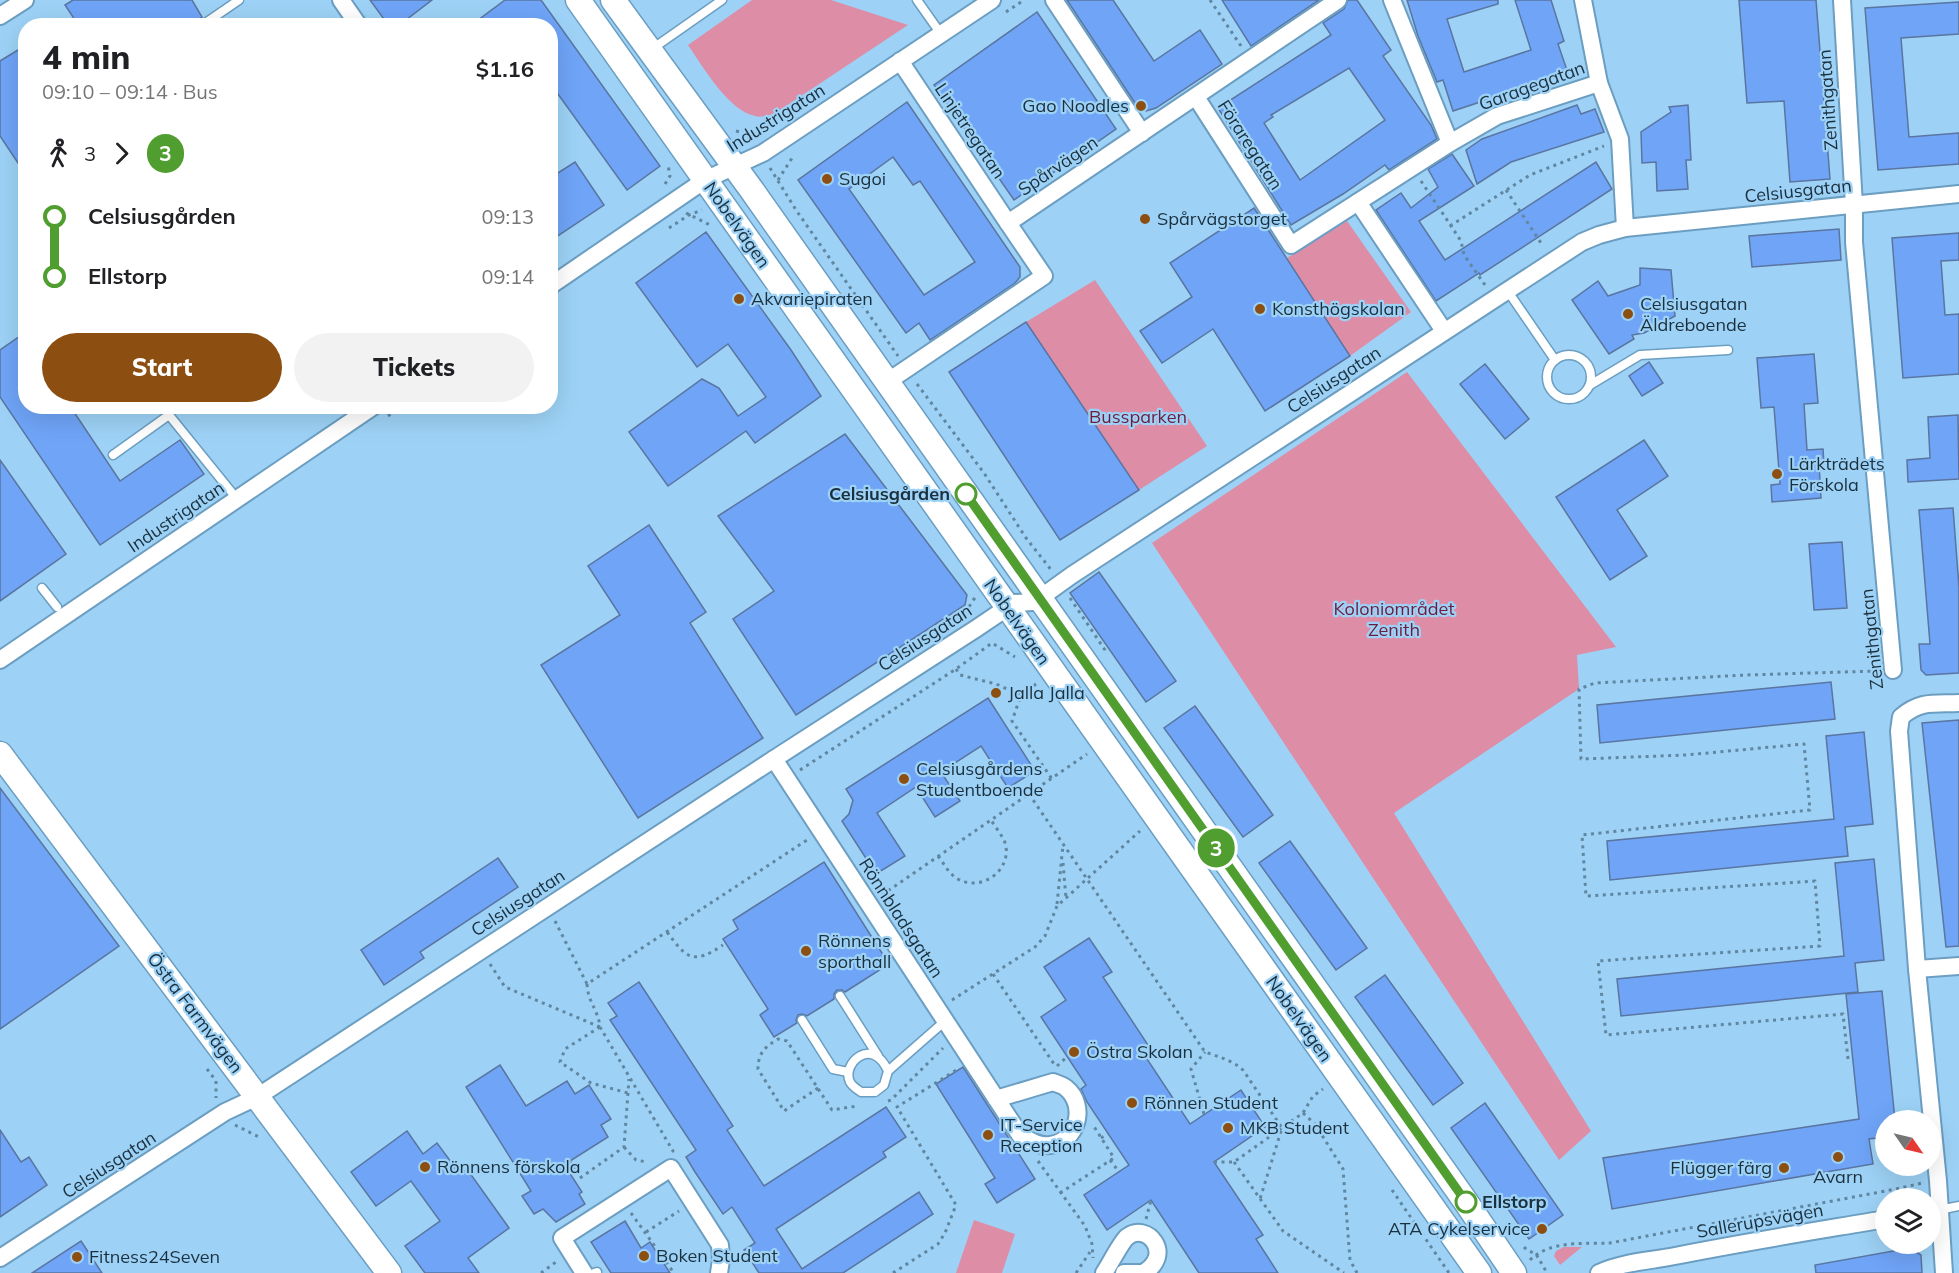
<!DOCTYPE html>
<html lang="en">
<head>
<meta charset="utf-8">
<style>
  :root { --surface:#fff; --page:#f2f2f2; --text:#202124; --muted:#757577; --accent:#8c4f11 }
  body { margin:0; font-family:Mulish,sans-serif; background:var(--page); color:var(--text); height:100vh; display:flex; flex-direction:column; font-size:22px; white-space:nowrap }
  * { box-sizing:border-box; margin:0 }
  p { font-size:20px; color:var(--muted) }
  .icon { flex:none; width:33px; height:33px; fill:none; stroke:currentColor; stroke-width:2; stroke-linecap:round; stroke-linejoin:round }
  .map { position:relative; flex:1; overflow:hidden }
  .sheet { position:absolute; left:18px; top:18px; width:540px; height:396px; display:flex; flex-direction:column; background:var(--surface); border-radius:24px; box-shadow:0 6px 24px #0002 }
  .sheet>* { flex:none }
  .badge { padding:0 12px; border-radius:20px; font-size:21px; line-height:39px }
  .needle { width:39px; rotate:124deg }
  .buttons { position:absolute; left:1875px; top:1110px; display:grid; gap:12px }
  .buttons a { display:grid; place-items:center; width:66px; height:66px; border-radius:50%; background:var(--surface); box-shadow:0 6px 24px #0002; font-size:30px }
  .map>.badge { position:absolute; translate:-50% -50%; box-shadow:0 0 0 3px #fff }
  .legs { display:flex; align-items:center; gap:9px; height:66px; padding:0 24px; font-size:20px }
  .legs p { margin-inline-start:auto }
  .summary { display:flex; align-items:center; justify-content:space-between; height:102px; padding:0 24px }
  h1 { font-size:33px; font-weight:800; line-height:45px }
  .action { display:flex; gap:12px; margin-top:auto; padding:12px 24px }
  .action a { flex:1; height:69px; border-radius:36px; background:var(--accent); color:#fff; font-size:24px; font-weight:800; line-height:69px; text-align:center }
  .action a+a { background:var(--page); color:var(--text) }
  ul { padding:0 24px; list-style:none }
  li { display:flex; align-items:center; gap:21px; height:60px; font-size:22px }
  li i { display:grid; place-items:center; width:9px; height:100%; margin:0 8px; background:currentColor }
  li i::after { content:''; width:15px; height:15px; margin:-8px; border:4px solid; border-radius:50%; background:var(--surface) }
  li p { margin-inline-start:auto }
  li:first-child i { background:linear-gradient(#0000 50%,currentColor 0) }
  li:last-child i { background:linear-gradient(currentColor 50%,#0000 0) }
  .map>svg:first-child { display:block }
</style>
</head>
<body>
<div class="map">
<svg width="1959" height="1273" viewBox="0 0 1959 1273">
  <rect width="100%" height="100%" fill="#9dd2f6"/>
  <g fill="#de8da7">
    <path d="M752,0H831L908,25L774,114C768,115 761,118 755,116C729,111 703,67 688,45Z"/>
    <polygon points="1347,221 1411,312 1350,356 1287,258"/>
    <polygon points="1095,280 1207,446 1139,490 1026,322"/>
    <polygon points="1407,372 1616,647 1577,655 1579,689 1394,813 1591,1131 1559,1160 1152,543"/>
    <polygon points="974,1220 1015,1234 1002,1273 956,1273"/>
    <polygon points="1564,1247 1582,1247 1560,1265 1554,1256 1556,1251"/>
  </g>
  <g fill="#6fa4f7" stroke="#5975a0" stroke-width="1.5" fill-rule="evenodd">
    <polygon points="73,0 192,0 202,17 191,26 79,26 65,5"/>
    <polygon points="370,0 432,0 398,26 389,26"/>
    <polygon points="505,0 541,0 660,166 627,190 550,83 550,26 470,26"/>
    <polygon points="1067,0 1113,0 1154,61 1200,30 1222,64 1156,108 1146,111 1139,109"/>
    <polygon points="1222,0 1319,0 1251,46"/>
    <path d="M1348,0H1357L1391,50L1383,56L1431,125L1437,139L1389,170L1385,165L1343,194L1291,225L1218,108L1331,35L1323,23L1344,9ZM1349,68L1385,120L1300,180L1264,123L1273,117L1271,115Z"/>
    <polygon points="1407,0 1498,0 1498,4 1447,19 1464,72 1531,50 1515,0 1551,0 1564,41 1558,44 1568,73 1453,111 1443,80 1437,82 1418,36"/>
    <polygon points="1739,0 1816,0 1830,179 1790,182 1784,101 1747,103"/>
    <polygon points="1959,2 1959,34 1901,38 1909,137 1959,133 1959,164 1878,170 1865,8"/>
    <polygon points="1037,12 1116,129 1014,200 934,85"/>
    <polygon points="26,45 26,175 0,136 0,61"/>
    <path d="M907,102L1020,267V277L1015,283L930,340L919,323L906,333L798,180ZM893,157L913,185L920,181L975,262L924,295L849,189Z"/>
    <polygon points="1577,105 1581,114 1595,109 1604,132 1511,162 1477,184 1466,150 1482,139"/>
    <polygon points="1688,105 1691,160 1686,160 1688,189 1657,191 1656,162 1642,163 1641,132 1671,112 1669,107"/>
    <polygon points="1452,154 1474,186 1419,221 1445,260 1596,162 1612,189 1480,275 1479,273 1436,301 1376,210 1401,193 1411,208 1438,187 1428,169"/>
    <polygon points="575,162 604,205 550,241 550,178"/>
    <polygon points="1254,208 1350,356 1265,411 1213,329 1162,363 1140,331 1192,297 1170,263"/>
    <polygon points="1839,229 1841,260 1752,267 1749,236"/>
    <polygon points="706,232 791,350 821,396 755,443 746,431 668,486 629,432 702,379 719,388 738,416 766,397 728,344 697,367 636,283"/>
    <polygon points="1959,233 1959,260 1941,261 1945,315 1959,314 1959,374 1903,378 1892,238"/>
    <polygon points="1640,268 1671,270 1675,316 1644,333 1632,335 1634,339 1609,354 1572,300 1598,281 1608,296 1640,285"/>
    <polygon points="1026,322 1139,490 1060,540 949,372"/>
    <polygon points="26,332 26,406 70,406 120,481 180,440 204,474 100,545 0,397 0,350"/>
    <polygon points="1814,354 1818,403 1804,404 1807,450 1823,449 1824,464 1819,464 1821,498 1772,502 1771,485 1780,484 1774,407 1761,408 1757,358"/>
    <polygon points="1649,362 1663,383 1642,396 1629,376"/>
    <polygon points="1485,364 1529,419 1505,439 1460,384"/>
    <polygon points="1958,415 1959,479 1908,482 1907,460 1930,458 1928,417"/>
    <polygon points="845,434 967,595 965,605 796,715 733,619 774,591 718,516"/>
    <polygon points="1644,440 1668,476 1617,510 1647,556 1610,580 1556,497"/>
    <polygon points="0,460 66,554 0,601"/>
    <polygon points="1953,508 1959,587 1959,673 1926,675 1921,670 1919,644 1930,644 1919,510"/>
    <polygon points="649,525 706,612 690,623 763,738 638,818 541,665 620,615 588,566"/>
    <polygon points="1842,542 1847,608 1814,610 1809,544"/>
    <polygon points="1099,572 1176,681 1146,702 1070,593"/>
    <polygon points="1831,682 1835,719 1600,743 1597,705"/>
    <polygon points="988,698 1035,771 1008,788 981,746 941,772 960,801 935,817 916,787 877,813 905,856 876,874 842,821 849,814 853,800 846,789"/>
    <polygon points="1195,706 1273,815 1243,837 1164,728"/>
    <polygon points="1959,720 1959,946 1946,947 1922,723"/>
    <polygon points="1864,732 1873,824 1845,827 1848,856 1610,880 1607,841 1834,819 1826,736"/>
    <polygon points="0,788 119,946 0,1029"/>
    <polygon points="1290,841 1367,948 1336,970 1259,863"/>
    <polygon points="498,858 518,887 420,952 424,958 384,985 361,950"/>
    <polygon points="1874,859 1884,960 1855,963 1858,992 1621,1016 1617,979 1844,956 1835,863"/>
    <polygon points="824,862 889,964 845,992 842,990 837,990 834,994 834,999 807,1016 802,1014 798,1015 796,1020 797,1023 774,1037 760,1015 768,1009 723,939 738,929 733,920"/>
    <polygon points="1089,938 1112,972 1103,977 1152,1051 1145,1056 1190,1124 1241,1090 1265,1127 1214,1162 1263,1235 1256,1239 1278,1273 1199,1273 1151,1200 1107,1230 1084,1195 1129,1165 1087,1102 1081,1089 1086,1085 1041,1017 1066,1000 1044,967"/>
    <polygon points="1385,975 1463,1083 1433,1105 1355,997"/>
    <polygon points="639,982 733,1126 727,1130 764,1186 886,1107 906,1137 883,1152 886,1157 776,1229 802,1269 919,1192 933,1214 843,1273 759,1273 744,1250 755,1243 732,1207 723,1214 695,1172 686,1157 696,1150 610,1020 617,1016 608,1003"/>
    <polygon points="1882,991 1895,1120 1886,1120 1886,1137 1869,1139 1873,1164 1612,1209 1603,1158 1859,1119 1846,994"/>
    <polygon points="500,1065 526,1106 567,1081 575,1094 589,1085 611,1119 601,1125 608,1137 570,1161 575,1168 569,1172 582,1192 579,1194 585,1204 556,1222 543,1209 534,1214 522,1196 531,1191 466,1087"/>
    <polygon points="963,1067 1035,1179 997,1203 985,1184 995,1178 936,1084"/>
    <polygon points="1485,1103 1563,1215 1529,1239 1451,1128"/>
    <polygon points="0,1130 21,1162 29,1157 47,1185 0,1217"/>
    <polygon points="407,1131 423,1154 437,1143 460,1174 467,1169 509,1228 468,1258 479,1273 425,1273 405,1246 440,1221 411,1181 376,1206 351,1172"/>
    <polygon points="625,1221 641,1248 650,1242 670,1273 611,1273 591,1242"/>
    <polygon points="81,1241 102,1273 32,1273"/>
    <polygon points="1910,1248 1921,1255 1922,1273 1816,1273 1815,1265"/>
  </g>
  <g fill="none" stroke-linecap="round" stroke-linejoin="round">
    <g stroke="#6b9ec1" stroke-width="11">
      <g id="lane">
        <polyline points="917,0 941,34"/>
        <polyline points="201,26 239,0"/>
        <polyline points="652,49 722,0"/>
        <polyline points="1507,290 1555,360"/>
        <circle cx="1569" cy="377" r="22"/>
        <polyline points="1590,385 1640,355 1728,350"/>
        <polyline points="113,455 169,415 237,499"/>
        <polyline points="42,588 57,607"/>
        <polyline points="840,996 878,1056"/>
        <polyline points="802,1020 833,1069 848,1072"/>
        <path d="M888,1071C872,1035 841,1064 850,1082C852,1086 858,1090 861,1092H875L884,1085L888,1071L945,1021"/>
        <polyline points="1939,1210 1959,1206"/>
        <polyline points="594,1273 597,1272"/>
      </g>
    </g>
    <g stroke="#6b9ec1" stroke-width="20">
      <g id="street">
        <polyline points="341,0 359,26"/>
        <polyline points="1054,0 1142,133"/>
        <polyline points="1392,0 1450,143"/>
        <polyline points="1583,0 1599,83"/>
        <polyline points="1842,0 1854,205 1854,242 1893,670"/>
        <polyline points="0,16 25,0"/>
        <polyline points="900,61 1008,223"/>
        <polyline points="1196,97 1291,245 1450,143 1497,116 1599,83 1620,139 1625,228"/>
        <polyline points="1358,202 1444,331"/>
        <polyline points="550,286 705,180 763,153 992,0"/>
        <polyline points="887,382 1044,276 1008,223 1338,0"/>
        <polyline points="0,660 374,406"/>
        <path d="M774,759L1020,1135C1029,1140 1039,1147 1050,1145C1078,1142 1087,1105 1066,1088C1063,1085 1057,1084 1053,1082L996,1099"/>
        <polyline points="1917,969 1959,966"/>
        <polyline points="0,1258 225,1112 257,1097 774,759 977,628 1014,603 1033,602 1040,598 1072,575 1582,242 1599,235 1625,228 1959,194"/>
        <polyline points="584,1273 562,1238 671,1168 720,1245 721,1260 719,1273"/>
        <path d="M1104,1273C1109,1266 1121,1242 1127,1237C1147,1221 1175,1255 1143,1273"/>
        <polyline points="1124,1273 1141,1273"/>
        <path d="M1599,1273C1622,1262 1650,1261 1675,1256C1745,1242 1815,1231 1886,1219"/>
        <path d="M1944,1273L1938,1181L1917,969L1899,731L1901,717C1920,700 1935,704 1959,703"/>
      </g>
    </g>
    <g stroke="#6b9ec1" stroke-width="27">
      <g id="secondary">
        <polyline points="578,0 1479,1273"/>
        <polyline points="613,0 751,189 1466,1202 1514,1273"/>
        <polyline points="0,754 389,1273"/>
      </g>
    </g>
    <g stroke="#6086a0" stroke-width="3" stroke-dasharray="3 4.5" stroke-linecap="butt">
      <polyline points="1210,0 1241,46"/>
      <polyline points="1006,12 1024,0"/>
      <polyline points="736,131 752,135 754,138"/>
      <polyline points="770,168 796,210 898,356"/>
      <polyline points="778,180 794,155"/>
      <polyline points="1421,181 1461,241 1464,255 1485,285"/>
      <polyline points="665,184 670,176 668,165"/>
      <polyline points="1506,190 1543,246"/>
      <polyline points="686,213 710,225"/>
      <polyline points="1450,226 1530,175 1604,146"/>
      <polyline points="669,228 689,215 702,210"/>
      <polyline points="917,384 984,473 1026,538 1052,571"/>
      <polyline points="388,416 402,406"/>
      <polyline points="1070,598 1107,653"/>
      <polyline points="969,613 967,610 976,596"/>
      <polyline points="956,669 960,675 996,684 1021,695"/>
      <polyline points="1036,684 1021,695 1012,721 1052,779"/>
      <polyline points="800,770 956,669 992,643 1015,657"/>
      <path d="M1029,794L1205,1052C1219,1057 1232,1060 1243,1070L1282,1128L1260,1199"/>
      <path d="M938,856C945,865 950,876 960,880C985,892 1015,866 1004,840C1000,833 995,826 991,820"/>
      <polyline points="1063,863 1066,898"/>
      <polyline points="882,895 1087,754"/>
      <polyline points="1057,904 1063,845"/>
      <polyline points="555,921 587,984"/>
      <path d="M667,932C687,959 693,965 723,945"/>
      <polyline points="490,964 505,987 600,1027"/>
      <polyline points="993,974 1054,1064"/>
      <polyline points="952,1000 1035,947 1045,936 1057,906 1140,831"/>
      <polyline points="600,1027 565,1049 560,1062 591,1083 628,1093"/>
      <polyline points="1848,1059 1843,1014 1606,1035 1598,961 1820,946 1815,881 1586,896 1582,835 1810,810 1804,744 1686,755 1581,759 1579,689 1595,683 1746,675 1876,671"/>
      <polyline points="1057,1066 1067,1057"/>
      <polyline points="207,1069 216,1081 216,1098"/>
      <path d="M818,1088L784,1111L758,1069C758,1053 765,1047 778,1039L787,1041L832,1110L857,1106"/>
      <polyline points="888,1101 891,1100 943,1048"/>
      <polyline points="1303,1113 1315,1124 1343,1169 1350,1260 1357,1273"/>
      <polyline points="1204,1114 1191,1069 1205,1052"/>
      <polyline points="235,1125 259,1137"/>
      <polyline points="1101,1138 1108,1134"/>
      <polyline points="624,1147 636,1160 647,1162"/>
      <path d="M672,1152L673,1151L600,1027C598,1009 588,1003 587,984L807,840"/>
      <polyline points="1110,1160 1119,1172"/>
      <polyline points="1038,1161 1085,1226 1092,1244 1093,1258"/>
      <polyline points="1214,1162 1234,1162 1303,1113 1313,1096 1323,1089"/>
      <polyline points="1234,1162 1283,1231 1344,1273"/>
      <polyline points="580,1178 624,1147 629,1079"/>
      <polyline points="1392,1190 1449,1273"/>
      <polyline points="1060,1193 1114,1158 1093,1125"/>
      <polyline points="631,1213 674,1273"/>
      <polyline points="1146,1219 1151,1200"/>
      <polyline points="646,1232 679,1211"/>
      <polyline points="1524,1247 1527,1250 1536,1254 1547,1273"/>
      <path d="M1530,1260C1550,1240 1585,1244 1610,1243L1896,1189L1922,1183"/>
      <polyline points="541,1273 556,1262"/>
      <polyline points="893,1273 938,1244 945,1233 956,1205 897,1107 958,1069"/>
      <polyline points="1076,1273 1090,1252"/>
    </g>
    <use href="#lane" stroke="#fff" stroke-width="8"/>
    <use href="#street" stroke="#fff" stroke-width="16"/>
    <use href="#secondary" stroke="#fff" stroke-width="24"/>
  </g>
  <g fill="none" stroke-linecap="round" stroke-linejoin="round">
    <g stroke="#fff" stroke-width="14">
      <polyline id="line-1" points="966,494 1466,1202"/>
    </g>
    <use href="#line-1" stroke="#509e2f" stroke-width="9"/>
  </g>
  <g fill="#8c4f11" stroke="#9dd2f6" stroke-width="2">
    <circle cx="1141" cy="106" r="6"/>
    <circle cx="827" cy="179" r="6"/>
    <circle cx="1145" cy="219" r="6"/>
    <circle cx="739" cy="299" r="6"/>
    <circle cx="1260" cy="309" r="6"/>
    <circle cx="1628" cy="314" r="6"/>
    <circle cx="1777" cy="474" r="6"/>
    <circle cx="996" cy="693" r="6"/>
    <circle cx="904" cy="779" r="6"/>
    <circle cx="806" cy="951" r="6"/>
    <circle cx="1074" cy="1052" r="6"/>
    <circle cx="1132" cy="1103" r="6"/>
    <circle cx="1228" cy="1128" r="6"/>
    <circle cx="988" cy="1135" r="6"/>
    <circle cx="1838" cy="1157" r="6"/>
    <circle cx="425" cy="1167" r="6"/>
    <circle cx="1784" cy="1168" r="6"/>
    <circle cx="1542" cy="1229" r="6"/>
    <circle cx="644" cy="1256" r="6"/>
    <circle cx="77" cy="1257" r="6"/>
  </g>
  <g fill="#fff" stroke="#509e2f" stroke-width="3">
    <circle cx="966" cy="494" r="10"/>
    <circle cx="1466" cy="1202" r="10"/>
  </g>
  <g text-anchor="middle" stroke-width="4.5" stroke-linejoin="round" paint-order="stroke">
    <g font-size="18" fill="#1b303e" stroke="#9dd2f6">
      <text transform="translate(1532 86) rotate(-20)" y="6">Garagegatan</text>
      <text transform="translate(1828 100) rotate(-94)" y="6">Zenithgatan</text>
      <text transform="translate(776 118) rotate(-32)" y="6">Industrigatan</text>
      <text transform="translate(970 131) rotate(56)" y="6">Linjetregatan</text>
      <text transform="translate(1250 145) rotate(57)" y="6">Föraregatan</text>
      <text transform="translate(1058 166) rotate(-34)" y="6">Spårvägen</text>
      <text transform="translate(1798 191) rotate(-6)" y="6">Celsiusgatan</text>
      <text transform="translate(737 225) rotate(55)" y="6">Nobelvägen</text>
      <text transform="translate(1334 380) rotate(-33)" y="6">Celsiusgatan</text>
      <text transform="translate(176 517) rotate(-34)" y="6">Industrigatan</text>
      <text transform="translate(1017 622) rotate(55)" y="6">Nobelvägen</text>
      <text transform="translate(925 638) rotate(-33)" y="6">Celsiusgatan</text>
      <text transform="translate(1872 639) rotate(-96)" y="6">Zenithgatan</text>
      <text transform="translate(518 903) rotate(-33)" y="6">Celsiusgatan</text>
      <text transform="translate(901 918) rotate(57)" y="6">Rönnbladsgatan</text>
      <text transform="translate(195 1013) rotate(53)" y="6">Östra Farmvägen</text>
      <text transform="translate(1299 1019) rotate(55)" y="6">Nobelvägen</text>
      <text transform="translate(109 1165) rotate(-33)" y="6">Celsiusgatan</text>
      <text transform="translate(1760 1221) rotate(-10)" y="6">Sallerupsvägen</text>
    </g>
    <g font-size="18" fill="#1b303e" stroke="#9dd2f6" text-anchor="start">
      <text x="1129" y="112" text-anchor="end">Gao Noodles</text>
      <text x="839" y="185">Sugoi</text>
      <text x="1157" y="225">Spårvägstorget</text>
      <text x="751" y="305">Akvariepiraten</text>
      <text x="1640" y="310">Celsiusgatan<tspan x="1640" dy="21">Äldreboende</tspan></text>
      <text x="1272" y="315">Konsthögskolan</text>
      <text x="1789" y="470">Lärkträdets<tspan x="1789" dy="21">Förskola</tspan></text>
      <text x="1008" y="699">Jalla Jalla</text>
      <text x="916" y="775">Celsiusgårdens<tspan x="916" dy="21">Studentboende</tspan></text>
      <text x="818" y="947">Rönnens<tspan x="818" dy="21">sporthall</tspan></text>
      <text x="1086" y="1058">Östra Skolan</text>
      <text x="1144" y="1109">Rönnen Student</text>
      <text x="1000" y="1131">IT-Service<tspan x="1000" dy="21">Reception</tspan></text>
      <text x="1240" y="1134">MKB Student</text>
      <text x="437" y="1173">Rönnens förskola</text>
      <text x="1772" y="1174" text-anchor="end">Flügger färg</text>
      <text x="1838" y="1183" text-anchor="middle">Avarn</text>
      <text x="1530" y="1235" text-anchor="end">ATA Cykelservice</text>
      <text x="656" y="1262">Boken Student</text>
      <text x="89" y="1263">Fitness24Seven</text>
    </g>
    <g font-size="18" fill="#6d1c3e" stroke="#9dd2f6">
      <text x="1138" y="423">Bussparken</text>
      <text x="1394" y="615">Koloniområdet<tspan x="1394" dy="21">Zenith</tspan></text>
    </g>
    <g font-size="18" font-weight="bold" fill="#1b303e" stroke="#9dd2f6" text-anchor="end">
      <text x="950" y="500">Celsiusgården</text>
      <text x="1482" y="1208" text-anchor="start">Ellstorp</text>
    </g>
  </g>
</svg>
<div class="buttons">
<a><svg class="needle" viewBox="-14 -14 28 28"><path d="M0-13l5 13h-10z" fill="#e53935"/><path d="M0 13l5-13h-10z" fill="#757577"/></svg></a>
<a><svg class="icon" aria-label="layers" viewBox="0 0 24 24"><path d="M12 4l9 5-9 5-9-5zM3 14l9 5 9-5"/></svg></a>
</div>
<b class="badge" style="left:1216px;top:848px;background:#509e2f;color:#fff">3</b>
<section class="sheet">
<div class="summary"><div><h1>4 min</h1><p>09:10 – 09:14 · Bus</p></div><b>$1.16</b></div>
<div class="legs"><svg class="icon" aria-label="walk" viewBox="0 0 24 24"><circle cx="13" cy="4" r="2"/><path d="M13 8l-2 6 4 7M11 14l-3 7M7 12l3-4h3l4 4"/></svg>3<svg class="icon" aria-label="forward" viewBox="0 0 24 24"><path d="M9 5l7 7-7 7"/></svg><b class="badge" style="background:#509e2f;color:#fff">3</b></div>
<ul>
<li><i style="color:#509e2f"></i><b>Celsiusgården</b><p>09:13</p></li>
<li><i style="color:#509e2f"></i><b>Ellstorp</b><p>09:14</p></li>
</ul>
<div class="action"><a>Start</a><a>Tickets</a></div>
</section>
</div>
</body>
</html>
